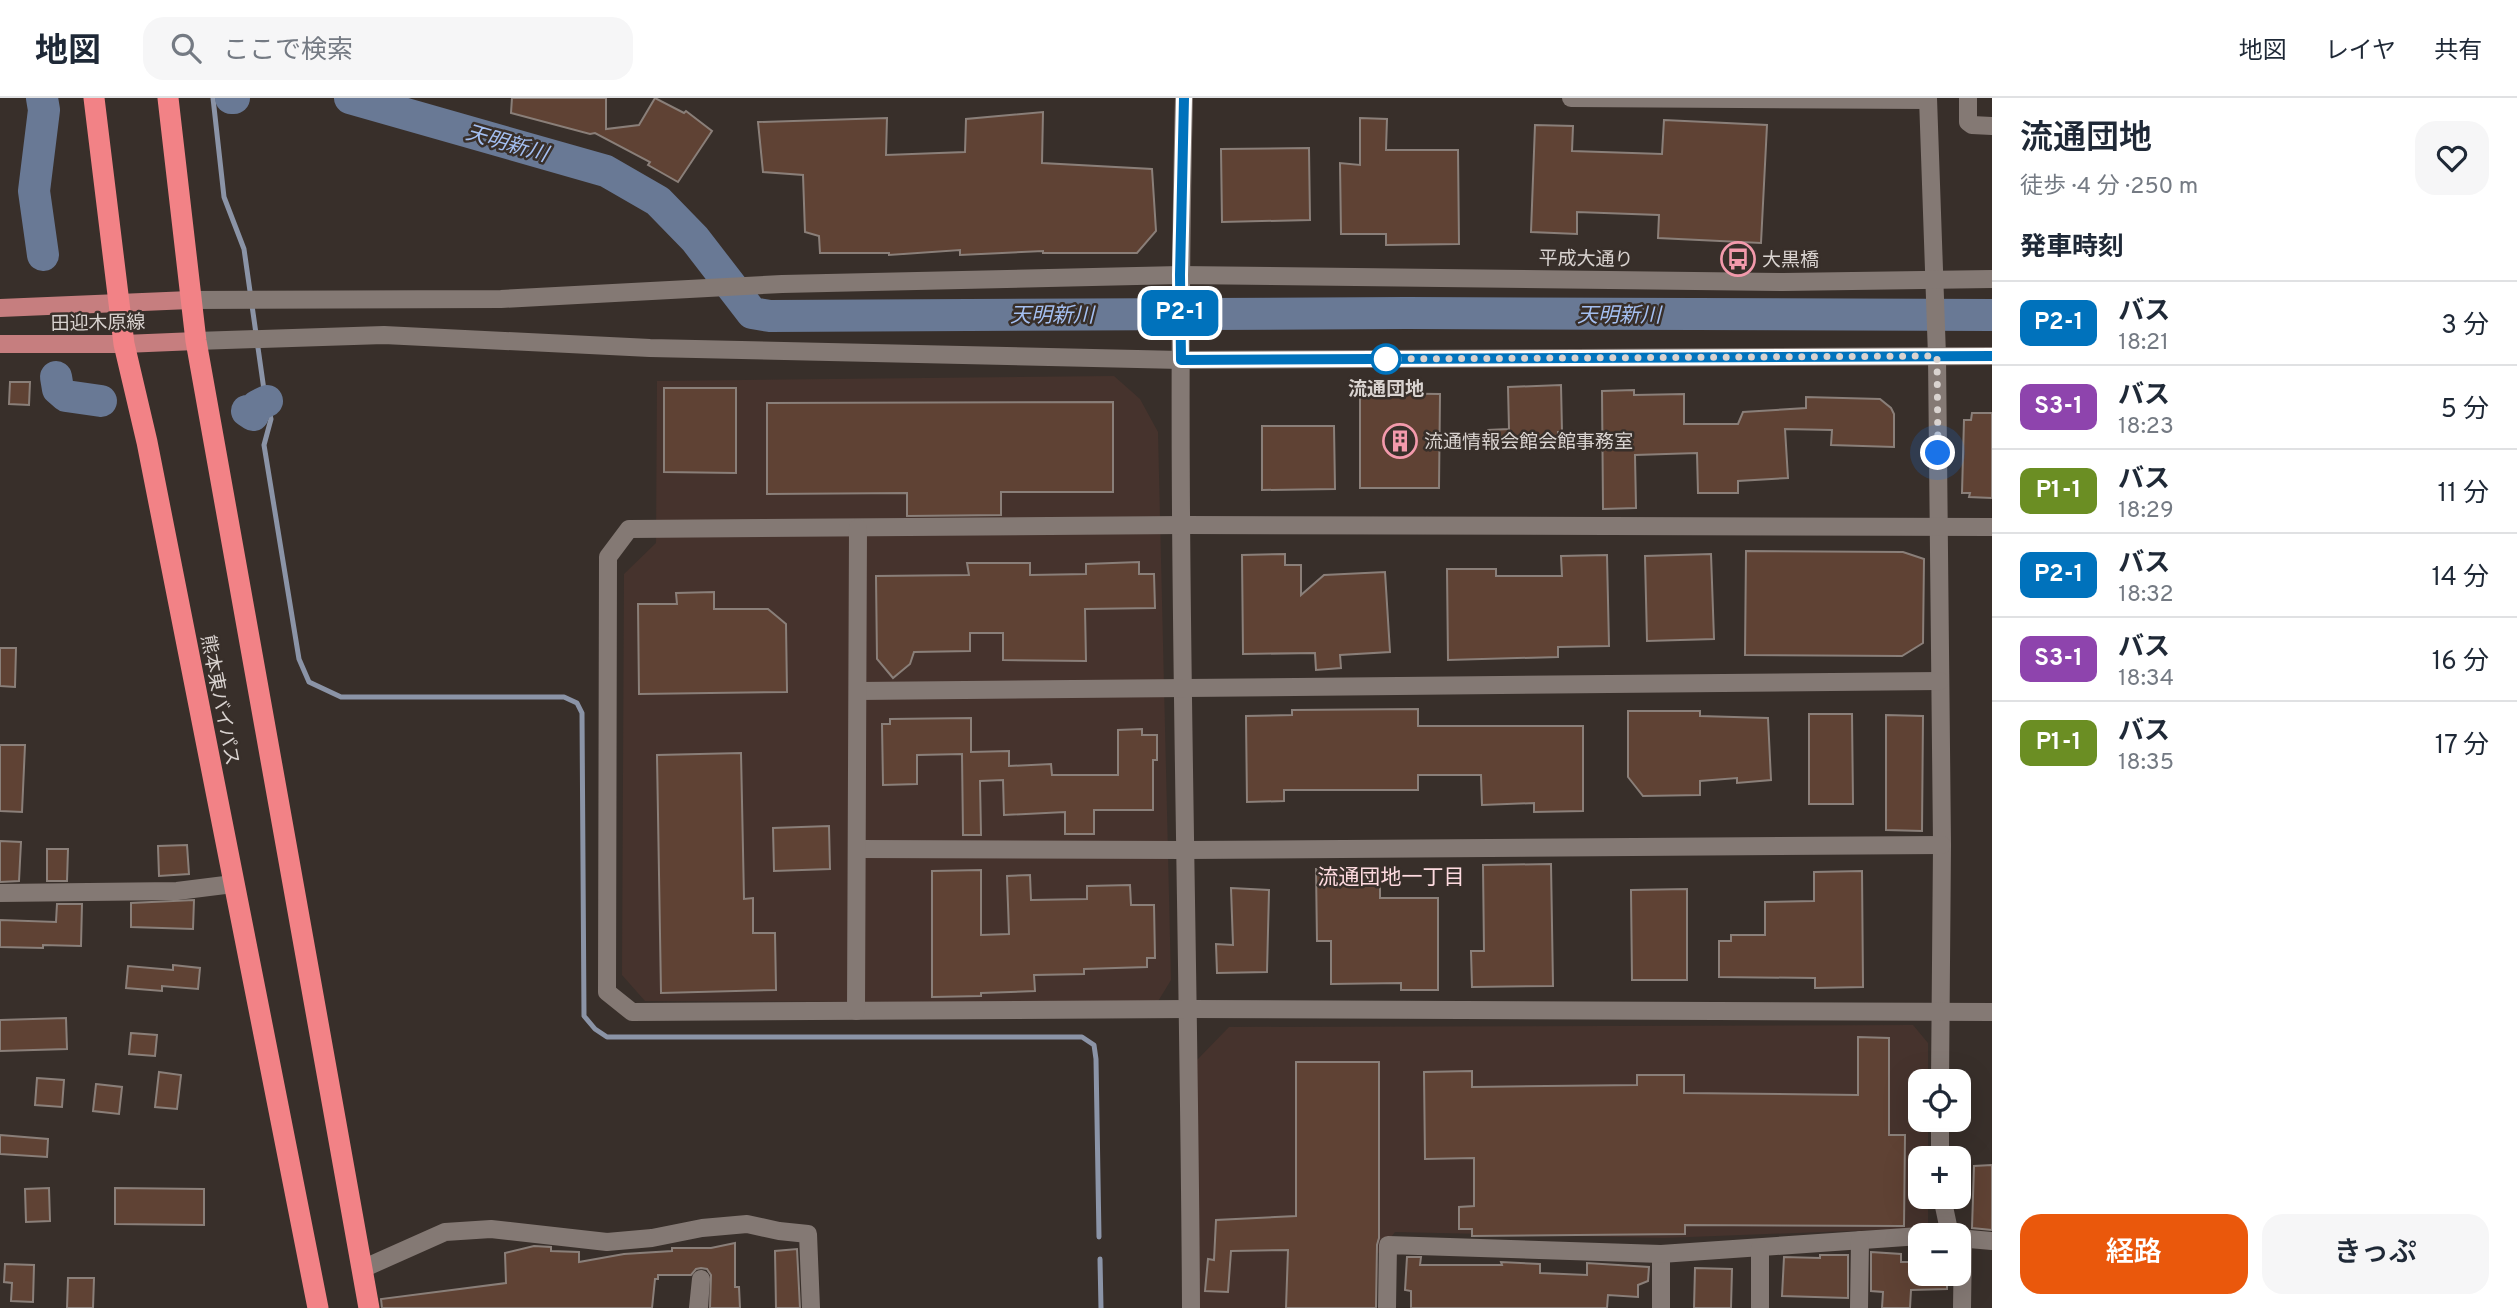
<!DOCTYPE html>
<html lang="ja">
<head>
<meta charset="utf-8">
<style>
  :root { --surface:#fff; --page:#f6f6f7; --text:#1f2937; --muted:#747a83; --line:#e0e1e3; --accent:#ea580c }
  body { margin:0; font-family:Overpass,"Noto Sans JP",sans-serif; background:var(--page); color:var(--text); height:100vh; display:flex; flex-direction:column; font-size:26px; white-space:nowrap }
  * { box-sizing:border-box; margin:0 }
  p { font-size:23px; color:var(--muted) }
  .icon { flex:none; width:38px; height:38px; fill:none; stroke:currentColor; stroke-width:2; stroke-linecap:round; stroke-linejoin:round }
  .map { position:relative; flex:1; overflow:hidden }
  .panel { display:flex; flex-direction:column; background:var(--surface); width:525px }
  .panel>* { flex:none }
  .badge { padding:0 14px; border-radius:10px; font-size:24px; line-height:46px }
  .controls { position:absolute; left:1908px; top:971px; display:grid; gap:14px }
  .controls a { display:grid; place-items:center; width:63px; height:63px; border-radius:14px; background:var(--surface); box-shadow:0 7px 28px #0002; font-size:35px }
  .you { position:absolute; width:35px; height:35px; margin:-18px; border:5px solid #fff; border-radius:50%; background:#1a73e8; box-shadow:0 0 0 10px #1a73e833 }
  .map>.badge { position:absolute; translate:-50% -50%; box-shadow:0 0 0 4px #fff }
  h2 { padding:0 28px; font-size:26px; line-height:63px }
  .round { display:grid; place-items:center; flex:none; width:74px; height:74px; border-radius:21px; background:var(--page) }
  .overview { display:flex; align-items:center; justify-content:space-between; height:119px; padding:0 28px }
  h1 { font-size:33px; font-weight:600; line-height:52px }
  .primary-button { display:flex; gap:14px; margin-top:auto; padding:14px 28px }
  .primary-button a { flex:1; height:80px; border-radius:21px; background:var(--accent); color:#fff; font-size:28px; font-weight:600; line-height:80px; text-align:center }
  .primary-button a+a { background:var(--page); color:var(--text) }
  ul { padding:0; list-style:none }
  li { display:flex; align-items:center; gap:21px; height:84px; padding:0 28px; border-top:2px solid var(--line) }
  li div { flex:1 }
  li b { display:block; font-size:26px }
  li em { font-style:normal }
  li .badge { min-width:77px; font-weight:700; text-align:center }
  header { display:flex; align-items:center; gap:42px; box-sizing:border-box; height:98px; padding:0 35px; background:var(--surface); border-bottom:2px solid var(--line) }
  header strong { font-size:33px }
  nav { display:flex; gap:38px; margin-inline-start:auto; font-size:24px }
  .search { width:490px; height:63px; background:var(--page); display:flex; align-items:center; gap:18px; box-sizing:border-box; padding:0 24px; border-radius:21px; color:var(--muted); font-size:26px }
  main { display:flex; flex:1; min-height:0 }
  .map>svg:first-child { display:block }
</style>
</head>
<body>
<header>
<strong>地図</strong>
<div class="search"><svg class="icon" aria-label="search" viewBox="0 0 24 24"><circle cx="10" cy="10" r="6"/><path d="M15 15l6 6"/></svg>ここで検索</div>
<nav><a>地図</a><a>レイヤ</a><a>共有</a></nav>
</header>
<main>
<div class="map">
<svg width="1992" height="1210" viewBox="0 0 1992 1210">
  <rect width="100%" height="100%" fill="#382f2a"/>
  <g fill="#46332d">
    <polygon points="1114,278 1140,301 1158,334 1171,882 1157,905 645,903 622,877 624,476 656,445 657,283"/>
    <polygon points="1913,927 1928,945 1928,983 1920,984 1920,1022 1928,1022 1928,1060 1920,1060 1920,1099 1928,1099 1928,1130 1664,1140 1395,1134 1376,1158 1378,1167 1376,1210 1198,1210 1197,962 1229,929"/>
  </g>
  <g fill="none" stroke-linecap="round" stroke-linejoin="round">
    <g stroke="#8b94a7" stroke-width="5">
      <polyline points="213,0 224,99 244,151 264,292 271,321 264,347 299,561 309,584 341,599 564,599 577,605 582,615 584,918 595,931 607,939 1082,939 1094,947 1096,961 1099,1139"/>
      <polyline points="1100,1161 1101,1210"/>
    </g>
    <g stroke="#697995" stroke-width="32">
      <polyline points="42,0 44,12 34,93 43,157"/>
      <polyline points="231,0 234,0"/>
      <polyline points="350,0 606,73 658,103 695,141 752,215 770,218 1407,215 1992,217"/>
      <polyline points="56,279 58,291 66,298 101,303"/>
      <polyline points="247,313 253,317 257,308 267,303"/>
    </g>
  </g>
  <g fill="#5f4234" stroke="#8a7f79" stroke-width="2">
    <polygon points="512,0 606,0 606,31 639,27 655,0 684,15 686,13 712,33 678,84 648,67 650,64 595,35 590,36 511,15"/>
    <polygon points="1043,14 1042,65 1152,71 1156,133 1137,155 1043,155 1043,153 960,157 960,152 889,157 889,155 820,155 819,138 805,134 803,77 763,74 758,24 887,20 886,57 965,54 966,21"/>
    <polygon points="1360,20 1387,21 1386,52 1458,52 1459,146 1386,147 1386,136 1341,136 1340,65 1360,67"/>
    <polygon points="1664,22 1767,27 1761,145 1658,140 1659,117 1577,114 1577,136 1531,134 1535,27 1573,28 1572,53 1662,56"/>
    <polygon points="1309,50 1310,122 1222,124 1221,51"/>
    <polygon points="10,284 30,284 29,307 9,306"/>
    <polygon points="1561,287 1562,334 1558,334 1559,349 1489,351 1488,332 1509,331 1508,289"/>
    <polygon points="664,290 736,290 736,375 664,374"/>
    <polygon points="1634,292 1634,297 1684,296 1684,326 1738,326 1743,314 1806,310 1806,299 1880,301 1891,310 1894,316 1894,349 1831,347 1832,332 1785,331 1788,380 1738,383 1738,395 1698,395 1697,355 1635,357 1636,410 1603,411 1602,293"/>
    <polygon points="1360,295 1440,296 1439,390 1360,390"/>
    <polygon points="1113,304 1113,394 1001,394 1001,417 907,418 907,395 767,396 767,305"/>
    <polygon points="1972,315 1992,315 1992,400 1969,399 1970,395 1962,395 1964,322 1971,322"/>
    <polygon points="1262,328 1334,328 1335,391 1262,392"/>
    <polygon points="1746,453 1903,454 1924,461 1923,545 1902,558 1745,557"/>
    <polygon points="1285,456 1285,467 1301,467 1301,497 1324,477 1385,474 1390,554 1340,557 1341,570 1316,572 1315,555 1243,556 1242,457"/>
    <polygon points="1711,456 1714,541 1647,543 1645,458"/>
    <polygon points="1607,457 1609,548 1558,549 1558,559 1448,562 1447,471 1496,471 1496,478 1562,478 1561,458"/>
    <polygon points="1139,464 1139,476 1154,476 1155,510 1085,511 1086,563 1003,562 1003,535 970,535 970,553 914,554 910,566 893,580 877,561 876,478 969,477 967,465 1030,465 1030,477 1086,476 1086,466"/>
    <polygon points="714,494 714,511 768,511 786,526 787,594 639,596 638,506 677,506 676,495"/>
    <polygon points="0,550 16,550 15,589 0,588"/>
    <polygon points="1418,611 1418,628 1583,628 1583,713 1534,714 1534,705 1482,707 1481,677 1418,677 1418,692 1284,692 1284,703 1247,704 1246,618 1292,617 1292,612"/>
    <polygon points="1628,613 1700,613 1700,618 1768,620 1771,682 1737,685 1737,680 1700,683 1700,697 1643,698 1628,679"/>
    <polygon points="1809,616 1852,616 1853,706 1809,706"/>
    <polygon points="1886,617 1923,618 1922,733 1886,732"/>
    <polygon points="971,620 971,654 1009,653 1009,668 1051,666 1052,677 1118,677 1118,632 1142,631 1142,637 1157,637 1157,662 1153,662 1153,712 1094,712 1094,736 1065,736 1065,714 1004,717 1003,682 980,683 981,737 963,737 962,656 917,657 917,686 883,687 882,626 890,626 890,621"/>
    <polygon points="0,647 25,647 22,714 0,713"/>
    <polygon points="741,655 744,801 753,800 753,835 775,835 776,892 661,895 657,657"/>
    <polygon points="829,728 830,771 774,773 773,730"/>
    <polygon points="0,743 21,744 19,783 0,784"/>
    <polygon points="187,747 189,776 159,778 158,748"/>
    <polygon points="47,751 68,751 67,783 47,783"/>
    <polygon points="1551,766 1553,888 1472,889 1471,853 1484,853 1483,767"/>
    <polygon points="1380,770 1380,800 1438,800 1438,892 1401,892 1401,885 1331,886 1331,843 1317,843 1316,771"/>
    <polygon points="981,772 981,837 1009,836 1007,778 1030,777 1031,802 1087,801 1087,788 1130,787 1131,807 1154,807 1155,860 1147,860 1147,869 1084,871 1084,876 1034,877 1035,893 981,895 981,898 932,899 932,773"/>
    <polygon points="1862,773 1863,889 1815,890 1815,880 1719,879 1719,843 1731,843 1731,837 1765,837 1765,804 1814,803 1814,774"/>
    <polygon points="1231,790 1269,792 1267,874 1217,875 1216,846 1233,847"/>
    <polygon points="1687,791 1687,882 1632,882 1631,792"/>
    <polygon points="194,802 193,831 131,829 131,805"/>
    <polygon points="57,806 82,806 81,848 43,847 43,850 0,849 0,822 56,824"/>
    <polygon points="173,867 200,870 198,891 162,888 162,893 126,890 128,868 173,872"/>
    <polygon points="66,920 67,951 0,953 0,922"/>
    <polygon points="131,935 157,937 155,958 129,956"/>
    <polygon points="1858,939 1889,940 1889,1037 1905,1037 1904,1128 1685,1127 1685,1136 1472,1138 1472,1131 1459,1131 1459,1109 1474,1108 1474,1060 1425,1061 1424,974 1472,973 1472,989 1637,987 1637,977 1684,977 1684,995 1858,997"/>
    <polygon points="1296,964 1379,964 1379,1140 1377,1147 1376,1210 1286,1210 1288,1152 1231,1153 1228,1194 1205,1193 1208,1161 1214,1162 1216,1122 1296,1118"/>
    <polygon points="159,974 181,977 177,1011 155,1009"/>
    <polygon points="37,980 64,982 62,1009 35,1007"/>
    <polygon points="96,986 122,989 119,1016 93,1013"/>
    <polygon points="0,1037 48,1041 47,1059 0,1056"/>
    <polygon points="1992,1067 1992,1132 1972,1130 1974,1068"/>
    <polygon points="49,1090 50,1123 26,1124 25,1091"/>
    <polygon points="115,1090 204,1091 204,1127 115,1126"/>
    <polygon points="735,1145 735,1189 739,1189 740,1210 710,1210 711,1177 707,1171 701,1170 696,1171 691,1177 658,1177 658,1181 655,1181 652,1210 382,1210 381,1201 506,1185 505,1155 534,1148 551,1149 551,1153 579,1154 579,1164 624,1156 672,1153 672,1150 711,1150"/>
    <polygon points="797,1151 800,1210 776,1210 775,1153"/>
    <polygon points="1871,1154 1901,1156 1901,1164 1920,1164 1920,1176 1947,1176 1947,1191 1911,1192 1910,1210 1882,1210 1883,1194 1871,1193"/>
    <polygon points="1820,1157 1848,1157 1848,1200 1782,1198 1784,1159 1820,1160"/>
    <polygon points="1407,1159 1421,1159 1420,1167 1502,1167 1501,1164 1540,1166 1540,1175 1587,1177 1587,1165 1649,1169 1648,1183 1638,1187 1638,1199 1608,1197 1607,1210 1411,1210 1411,1193 1405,1192"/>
    <polygon points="5,1166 34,1167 33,1204 11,1203 12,1185 4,1184"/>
    <polygon points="1695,1170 1732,1171 1731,1210 1694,1210"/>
    <polygon points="68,1180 94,1180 93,1210 67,1210"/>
  </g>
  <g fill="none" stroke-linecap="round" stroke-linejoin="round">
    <g stroke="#847974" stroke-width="18">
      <path d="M1184,0C1174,403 1189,807 1191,1210"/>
      <polyline points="1571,0 1928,2"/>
      <polyline points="1928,0 1937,258 1942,747 1940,984"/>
      <polyline points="1968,0 1968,24 1972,27 1992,28"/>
      <polyline points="190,202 501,201 782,186 1180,177 1783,184 1992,181"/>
      <polyline points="196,243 384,237 650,250 1181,262 1992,258"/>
      <polyline points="1992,429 1183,427 629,431 608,459 607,894 632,914 1189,911 1992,914"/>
      <polyline points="858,593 1940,583"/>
      <polyline points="858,751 1186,752 1942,747"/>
      <polyline points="0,795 177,793 233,786"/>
      <polyline points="856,913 858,430"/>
      <polyline points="1940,1060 1940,1022"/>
      <polyline points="1942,1099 1950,1137"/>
      <polyline points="1958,1140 1992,1143"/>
      <polyline points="1661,1156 1661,1210"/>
      <polyline points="362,1171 445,1134 491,1131 607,1144 652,1140 702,1130 747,1126 779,1133 808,1136 811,1210"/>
      <polyline points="698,1210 701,1181 699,1210"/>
      <polyline points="1387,1210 1388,1147 1661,1156 1920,1138"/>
      <polyline points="1760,1210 1760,1150"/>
      <polyline points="1859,1210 1860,1142"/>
      <polyline points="1962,1210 1963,1142"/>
    </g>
    <g stroke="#c67e7f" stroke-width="18">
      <polyline points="0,210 190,202"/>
      <polyline points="0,246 124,246 196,243"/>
    </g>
    <g stroke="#f28286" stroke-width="21">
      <polyline points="94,0 124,246 147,344 318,1210"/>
      <polyline points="168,0 196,243 369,1210"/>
    </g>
  </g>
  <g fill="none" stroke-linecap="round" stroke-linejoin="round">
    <g stroke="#fff" stroke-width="16">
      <polyline id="line" points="1184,0 1180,177 1181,262 1992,258"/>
    </g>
    <use href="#line" stroke="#0072bc" stroke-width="10"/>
    <polyline stroke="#d9d3d0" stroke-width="7" stroke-dasharray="0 12.6" points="1386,261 1937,258 1938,355"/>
  </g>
  <defs>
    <g id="bus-ring" transform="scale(1.75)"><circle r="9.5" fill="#382f2a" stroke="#f39aac" stroke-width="1.5"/><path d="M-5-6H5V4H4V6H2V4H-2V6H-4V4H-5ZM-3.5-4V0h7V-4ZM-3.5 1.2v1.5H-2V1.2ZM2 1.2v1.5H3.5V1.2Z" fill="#f39aac"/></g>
    <g id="building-ring" transform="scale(1.75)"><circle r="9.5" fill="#382f2a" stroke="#f39aac" stroke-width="1.5"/><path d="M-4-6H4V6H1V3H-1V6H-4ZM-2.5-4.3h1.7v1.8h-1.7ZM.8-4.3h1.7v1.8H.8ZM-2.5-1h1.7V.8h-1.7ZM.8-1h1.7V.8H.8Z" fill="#f39aac"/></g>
  </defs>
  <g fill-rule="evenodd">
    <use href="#bus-ring" x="1738" y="161"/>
    <use href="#building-ring" x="1400" y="343"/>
  </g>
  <circle fill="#fff" stroke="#0072bc" stroke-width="3.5" cx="1386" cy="261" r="14"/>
  <g text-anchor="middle" stroke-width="5" stroke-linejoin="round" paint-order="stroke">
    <g font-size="19" fill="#d9d3d0" stroke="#382f2a">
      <text transform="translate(1586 160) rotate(1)" y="7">平成大通り</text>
      <text transform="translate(98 224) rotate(-1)" y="7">田迎木原線</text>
      <text transform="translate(221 602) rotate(79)" y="7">熊本東バイパス</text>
    </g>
    <g font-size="19" fill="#d9d3d0" stroke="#382f2a" text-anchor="start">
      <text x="1762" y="168">大黒橋</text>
      <text x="1424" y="350">流通情報会館会館事務室</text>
    </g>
    <g font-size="19" font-weight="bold" fill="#d9d3d0" stroke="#382f2a">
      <text x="1386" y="297">流通団地</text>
    </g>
    <g font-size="21" font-style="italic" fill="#a4bff1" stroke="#382f2a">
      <text transform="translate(507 45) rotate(16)" y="7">天明新川</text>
      <text x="1052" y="224">天明新川</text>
      <text x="1619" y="224">天明新川</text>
    </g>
    <g font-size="21" fill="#fddadf" stroke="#382f2a">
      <text x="1391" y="786">流通団地一丁目</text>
    </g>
  </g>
</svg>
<div class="controls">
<a><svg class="icon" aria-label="locate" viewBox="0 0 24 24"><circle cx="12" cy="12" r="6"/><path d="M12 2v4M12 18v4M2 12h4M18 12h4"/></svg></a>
<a>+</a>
<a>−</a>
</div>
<div class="you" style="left:1938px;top:355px"></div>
<b class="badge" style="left:1180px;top:215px;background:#0072bc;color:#fff">P2-1</b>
</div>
<section class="panel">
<div class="overview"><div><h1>流通団地</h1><p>徒歩 · 4 分 · 250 m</p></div><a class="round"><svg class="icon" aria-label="heart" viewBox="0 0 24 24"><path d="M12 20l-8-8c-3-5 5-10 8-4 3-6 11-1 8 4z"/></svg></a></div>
<h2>発車時刻</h2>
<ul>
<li><span class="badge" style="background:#0072bc;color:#fff">P2-1</span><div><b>バス</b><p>18:21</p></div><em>3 分</em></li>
<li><span class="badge" style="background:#8e44ad;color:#fff">S3-1</span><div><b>バス</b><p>18:23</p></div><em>5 分</em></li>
<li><span class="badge" style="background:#6b8e23;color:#fff">P1-1</span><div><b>バス</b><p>18:29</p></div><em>11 分</em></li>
<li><span class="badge" style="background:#0072bc;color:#fff">P2-1</span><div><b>バス</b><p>18:32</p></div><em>14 分</em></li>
<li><span class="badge" style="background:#8e44ad;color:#fff">S3-1</span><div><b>バス</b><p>18:34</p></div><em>16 分</em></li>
<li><span class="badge" style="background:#6b8e23;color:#fff">P1-1</span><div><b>バス</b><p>18:35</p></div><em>17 分</em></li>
</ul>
<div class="primary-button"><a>経路</a><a>きっぷ</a></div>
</section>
</main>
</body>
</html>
